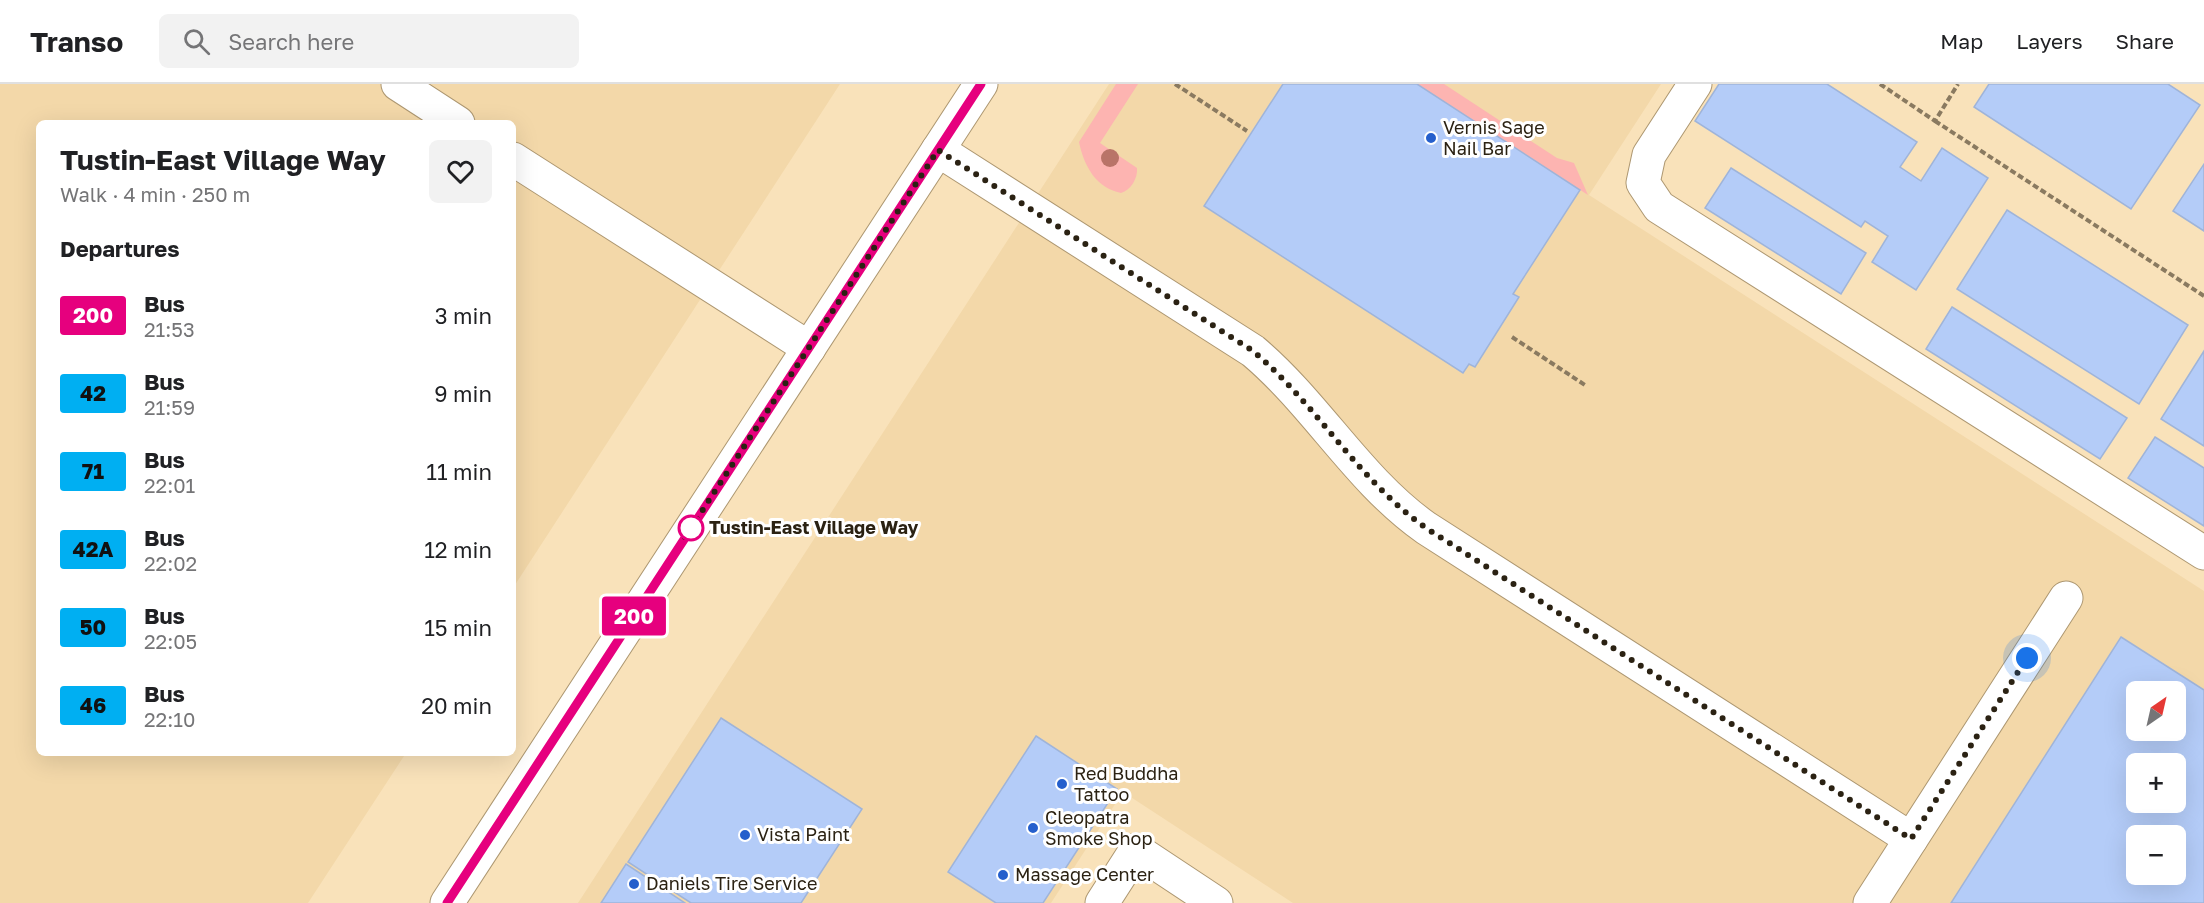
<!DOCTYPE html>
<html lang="en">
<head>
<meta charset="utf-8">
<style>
  :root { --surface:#fff; --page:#f2f2f2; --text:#202124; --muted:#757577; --line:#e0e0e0 }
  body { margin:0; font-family:"Golos Text",sans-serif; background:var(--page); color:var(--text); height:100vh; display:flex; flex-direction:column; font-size:22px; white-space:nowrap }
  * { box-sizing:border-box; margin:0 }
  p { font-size:20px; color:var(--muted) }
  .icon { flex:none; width:33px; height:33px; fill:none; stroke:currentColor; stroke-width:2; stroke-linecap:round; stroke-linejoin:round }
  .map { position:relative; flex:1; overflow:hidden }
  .side { position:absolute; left:36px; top:36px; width:480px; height:636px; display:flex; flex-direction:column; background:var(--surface); border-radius:9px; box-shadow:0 6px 24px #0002 }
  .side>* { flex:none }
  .badge { padding:0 12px; border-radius:4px; font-size:21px; line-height:39px }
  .needle { width:39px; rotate:34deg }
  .fabs { position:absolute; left:2126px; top:597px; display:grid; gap:12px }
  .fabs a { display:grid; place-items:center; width:60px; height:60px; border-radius:9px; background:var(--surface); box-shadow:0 6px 24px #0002; font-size:30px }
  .you { position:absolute; width:30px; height:30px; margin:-15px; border:4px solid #fff; border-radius:50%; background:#1a73e8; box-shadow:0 0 0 9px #1a73e833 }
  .map>.badge { position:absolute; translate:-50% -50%; box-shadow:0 0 0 3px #fff }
  h2 { padding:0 24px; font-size:22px; line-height:54px }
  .round { display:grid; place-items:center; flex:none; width:63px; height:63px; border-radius:9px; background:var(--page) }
  .overview { display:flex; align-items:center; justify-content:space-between; height:102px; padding:0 24px }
  h1 { font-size:28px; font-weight:700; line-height:45px }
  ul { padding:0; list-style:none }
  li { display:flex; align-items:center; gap:18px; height:78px; padding:0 24px }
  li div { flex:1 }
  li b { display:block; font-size:22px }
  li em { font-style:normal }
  li .badge { min-width:66px; font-weight:700; text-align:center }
  header { display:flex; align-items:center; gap:36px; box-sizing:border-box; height:84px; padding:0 30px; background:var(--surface); border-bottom:2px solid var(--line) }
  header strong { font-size:28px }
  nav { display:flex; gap:33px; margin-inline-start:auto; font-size:21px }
  .search { width:420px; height:54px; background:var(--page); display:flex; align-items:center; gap:15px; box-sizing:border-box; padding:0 21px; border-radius:9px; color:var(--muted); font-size:22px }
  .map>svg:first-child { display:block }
</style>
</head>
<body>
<header>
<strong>Transo</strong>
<div class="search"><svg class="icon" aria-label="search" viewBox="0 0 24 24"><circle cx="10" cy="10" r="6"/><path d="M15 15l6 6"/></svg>Search here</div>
<nav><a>Map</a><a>Layers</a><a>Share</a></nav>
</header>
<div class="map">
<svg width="2204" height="819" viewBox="0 0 2204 819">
  <rect width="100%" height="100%" fill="#f9e2ba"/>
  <g fill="#f3d8a9" fill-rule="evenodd">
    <polygon points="0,0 840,0 513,504 513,39 39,39 39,669 406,669 308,819 0,819"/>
    <path d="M1109,0H1661L1589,111L2204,507V819H1293L1123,708L1051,819H578ZM2136,608H2175V646H2136ZM2136,680H2175V718H2136ZM2136,752H2175V790H2136Z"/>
  </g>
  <g fill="#fdb4b1">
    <path d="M1116,0H1138L1100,59L1137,84C1138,94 1131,106 1121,109C1096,104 1084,82 1079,58Z"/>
    <polygon points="1417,0 1444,0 1557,74 1574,79 1588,111"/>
  </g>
  <g fill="#b4ccf8" stroke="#9fb4d9" stroke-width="1.5" fill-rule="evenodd">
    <polygon points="1283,0 1417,0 1580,106 1513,210 1519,213 1475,283 1469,280 1463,289 1204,122"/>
    <polygon points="1719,0 1827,0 1917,58 1900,83 1921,97 1942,64 1988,94 1916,206 1872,178 1888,152 1865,137 1861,143 1695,37"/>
    <polygon points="1989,0 2168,0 2200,21 2131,125 1974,23"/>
    <polygon points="2204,80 2204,147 2173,127"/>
    <polygon points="1731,84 1866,169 1841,210 1705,124"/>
    <polygon points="2007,126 2188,241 2139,320 1957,205"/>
    <polygon points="1952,223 2127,334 2100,375 1926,265"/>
    <polygon points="2204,267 2204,362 2161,335"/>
    <polygon points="2155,353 2204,384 2204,442 2128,394"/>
    <path d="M2121,553L2204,606V819H1951ZM2136,608H2175V646H2136ZM2136,680H2175V718H2136ZM2136,752H2175V790H2136Z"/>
    <polygon points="721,634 862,725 801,819 691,819 628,778"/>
    <polygon points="1036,652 1117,705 1043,819 996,819 948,788"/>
    <polygon points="626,780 685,819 601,819"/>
  </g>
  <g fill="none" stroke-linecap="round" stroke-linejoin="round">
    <g stroke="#ad9771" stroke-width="35">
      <g id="minor">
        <polyline points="398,0 458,39"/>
        <polyline points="1695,0 1649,71 1643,99 1659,123 2204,469"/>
        <path d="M938,66L1253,267C1317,321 1358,396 1426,444L1911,755"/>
        <polyline points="513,75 809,264"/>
        <polyline points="1102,819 1136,766 1216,819"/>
        <polyline points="1870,819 2066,514"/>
      </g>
    </g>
    <g stroke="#ad9771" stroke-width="35">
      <polyline id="major" points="447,819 981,0"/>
    </g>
    <g stroke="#8a7a60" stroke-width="4" stroke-dasharray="6 3" stroke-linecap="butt">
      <polyline points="1175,0 1247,47"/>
      <polyline points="1880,0 1935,37 1958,0"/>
      <polyline points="1935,37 2204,212"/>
      <polyline points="1512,253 1585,301"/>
    </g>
    <use href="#minor" stroke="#fff" stroke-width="33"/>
    <use href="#major" stroke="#fff" stroke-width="33"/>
  </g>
  <circle fill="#b97468" cx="1110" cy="74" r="9"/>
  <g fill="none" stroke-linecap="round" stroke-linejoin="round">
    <g stroke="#fff" stroke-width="14">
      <polyline id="line" points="447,819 981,0"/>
    </g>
    <use href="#line" stroke="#e6007e" stroke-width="9"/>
    <path stroke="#2b2213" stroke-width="6" stroke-dasharray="0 10.8" d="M691,444L685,453L938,66L1253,267C1317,321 1358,396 1426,444L1911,755L2027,574"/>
  </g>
  <g fill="#255fcc" stroke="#fff" stroke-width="2">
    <circle cx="1431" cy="54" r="6"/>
    <circle cx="1062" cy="700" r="6"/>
    <circle cx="1033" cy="744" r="6"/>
    <circle cx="745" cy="751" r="6"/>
    <circle cx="1003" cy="791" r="6"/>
    <circle cx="634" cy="800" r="6"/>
  </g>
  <circle fill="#fff" stroke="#e6007e" stroke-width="3" cx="691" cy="444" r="12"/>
  <g text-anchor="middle" stroke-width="6" stroke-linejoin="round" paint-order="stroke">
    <g font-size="18" fill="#2b2213" stroke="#fff" text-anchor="start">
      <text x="1443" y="50">Vernis Sage<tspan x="1443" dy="21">Nail Bar</tspan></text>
      <text x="1074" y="696">Red Buddha<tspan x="1074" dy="21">Tattoo</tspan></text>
      <text x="1045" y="740">Cleopatra<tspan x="1045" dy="21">Smoke Shop</tspan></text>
      <text x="757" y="757">Vista Paint</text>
      <text x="1015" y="797">Massage Center</text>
      <text x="646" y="806">Daniels Tire Service</text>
    </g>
    <g font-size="18" font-weight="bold" fill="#2b2213" stroke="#fff" text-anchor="start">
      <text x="709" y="450">Tustin-East Village Way</text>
    </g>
  </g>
</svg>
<div class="fabs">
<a><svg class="needle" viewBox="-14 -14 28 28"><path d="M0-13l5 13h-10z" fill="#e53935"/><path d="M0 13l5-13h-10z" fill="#757577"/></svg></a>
<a>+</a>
<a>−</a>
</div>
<div class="you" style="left:2027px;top:574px"></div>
<b class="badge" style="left:634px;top:532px;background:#e6007e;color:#fff">200</b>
<section class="side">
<div class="overview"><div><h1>Tustin-East Village Way</h1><p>Walk · 4 min · 250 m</p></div><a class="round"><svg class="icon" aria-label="heart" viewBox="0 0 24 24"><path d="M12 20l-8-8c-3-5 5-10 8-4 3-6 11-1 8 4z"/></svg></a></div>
<h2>Departures</h2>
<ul>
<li><span class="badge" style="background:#e6007e;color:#fff">200</span><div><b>Bus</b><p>21:53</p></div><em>3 min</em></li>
<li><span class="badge" style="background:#00aff2;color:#111">42</span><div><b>Bus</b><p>21:59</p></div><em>9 min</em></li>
<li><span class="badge" style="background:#00aff2;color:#111">71</span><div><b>Bus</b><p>22:01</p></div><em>11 min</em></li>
<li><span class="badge" style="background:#00aff2;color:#111">42A</span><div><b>Bus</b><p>22:02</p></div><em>12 min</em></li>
<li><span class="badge" style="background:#00aff2;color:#111">50</span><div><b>Bus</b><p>22:05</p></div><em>15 min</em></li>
<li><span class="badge" style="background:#00aff2;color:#111">46</span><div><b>Bus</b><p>22:10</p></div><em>20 min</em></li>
</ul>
</section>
</div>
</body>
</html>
